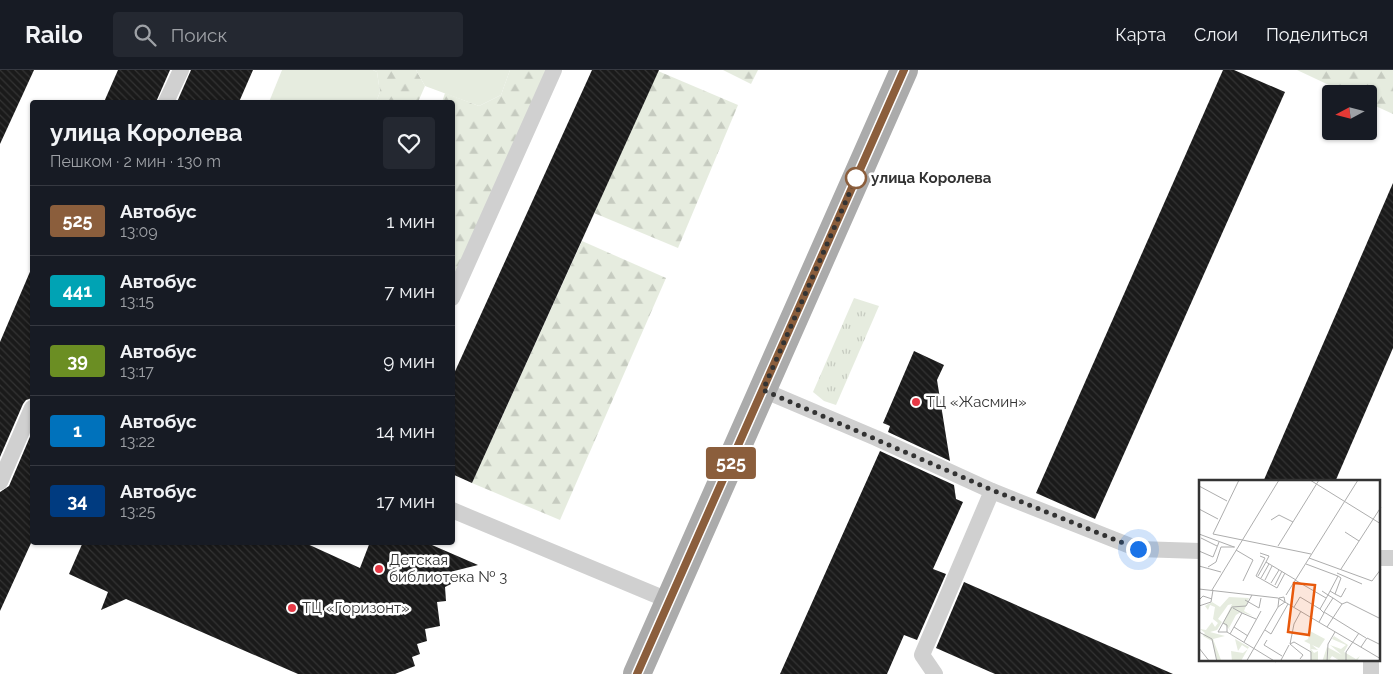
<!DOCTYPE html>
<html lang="ru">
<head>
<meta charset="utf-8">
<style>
  :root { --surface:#171b24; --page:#242831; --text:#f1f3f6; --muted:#9ea1a6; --line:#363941 }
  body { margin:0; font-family:Raleway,sans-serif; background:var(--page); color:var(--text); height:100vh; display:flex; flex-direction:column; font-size:19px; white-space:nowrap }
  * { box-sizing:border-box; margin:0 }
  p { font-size:16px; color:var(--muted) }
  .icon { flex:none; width:28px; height:28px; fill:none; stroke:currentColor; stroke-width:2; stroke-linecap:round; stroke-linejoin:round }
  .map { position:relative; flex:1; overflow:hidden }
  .details { position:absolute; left:30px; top:30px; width:425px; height:445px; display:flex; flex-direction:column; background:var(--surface); border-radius:5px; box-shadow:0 1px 4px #0004 }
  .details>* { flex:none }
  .badge { padding:0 10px; border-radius:4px; font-size:18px; line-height:32px }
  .needle { width:32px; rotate:263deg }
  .buttons { position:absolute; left:1322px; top:15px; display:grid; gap:10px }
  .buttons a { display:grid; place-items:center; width:55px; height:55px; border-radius:5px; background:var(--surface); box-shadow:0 1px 4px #0004; font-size:25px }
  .you { position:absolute; width:25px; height:25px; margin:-12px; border:4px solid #fff; border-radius:50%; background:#1a73e8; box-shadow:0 0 0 8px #1a73e833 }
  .map>.badge { position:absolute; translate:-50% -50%; box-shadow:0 0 0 2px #fff }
  .round { display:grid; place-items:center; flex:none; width:52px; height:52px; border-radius:5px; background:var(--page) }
  .headline { display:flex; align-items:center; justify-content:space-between; height:85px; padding:0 20px }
  h1 { font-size:24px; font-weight:700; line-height:38px }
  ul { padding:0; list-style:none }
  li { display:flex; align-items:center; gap:15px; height:70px; padding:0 20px; border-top:1px solid var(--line) }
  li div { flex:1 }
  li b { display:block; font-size:19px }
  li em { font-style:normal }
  li .badge { min-width:55px; font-weight:700; text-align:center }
  header { display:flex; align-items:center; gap:30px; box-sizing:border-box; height:70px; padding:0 25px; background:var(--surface); border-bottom:1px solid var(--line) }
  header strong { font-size:24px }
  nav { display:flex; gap:28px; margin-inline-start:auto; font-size:18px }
  .search { width:350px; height:45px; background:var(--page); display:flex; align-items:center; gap:12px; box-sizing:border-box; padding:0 18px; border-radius:5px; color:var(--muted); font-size:19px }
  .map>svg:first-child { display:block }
</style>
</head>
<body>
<header>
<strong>Railo</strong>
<div class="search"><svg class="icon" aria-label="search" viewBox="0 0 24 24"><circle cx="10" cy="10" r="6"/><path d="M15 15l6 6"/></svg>Поиск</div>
<nav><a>Карта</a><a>Слои</a><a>Поделиться</a></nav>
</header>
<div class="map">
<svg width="1393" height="604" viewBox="0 0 1393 604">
  <defs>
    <pattern id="grass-tufts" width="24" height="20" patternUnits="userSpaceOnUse" patternTransform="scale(1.25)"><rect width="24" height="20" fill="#e6ecdf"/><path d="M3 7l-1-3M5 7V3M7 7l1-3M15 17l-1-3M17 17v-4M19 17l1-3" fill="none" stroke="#c6cbc0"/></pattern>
    <pattern id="forest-firs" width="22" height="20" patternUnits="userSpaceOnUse" patternTransform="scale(1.25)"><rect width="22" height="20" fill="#e6ecdf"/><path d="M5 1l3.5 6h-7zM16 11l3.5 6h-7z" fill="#c6cbc0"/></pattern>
    <pattern id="building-back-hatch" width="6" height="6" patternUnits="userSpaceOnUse" patternTransform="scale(1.25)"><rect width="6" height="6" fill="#1a1a1a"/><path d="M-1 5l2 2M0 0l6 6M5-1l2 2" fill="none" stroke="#333"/></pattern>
  </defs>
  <rect width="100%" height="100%" fill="#fff"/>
  <polygon fill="url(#grass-tufts)" points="854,228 879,236 836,335 824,331 813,322"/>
  <g fill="url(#forest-firs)">
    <polygon points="373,0 416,0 425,16 418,32 376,32 380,22 377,2"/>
    <polygon points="510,0 554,0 453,228 452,32 442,32 445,23 479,36 501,25"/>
    <polygon points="723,0 758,0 751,14"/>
    <polygon points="1297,0 1393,0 1393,44 1369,33 1369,24 1348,24"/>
    <polygon points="658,1 738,35 678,178 594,143"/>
    <polygon points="582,171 666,208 560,450 472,413"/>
  </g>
  <g fill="#e6ecdf">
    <polygon points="282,0 373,0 377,2 380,22 376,32 269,32"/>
    <polygon points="416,0 510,0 501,25 479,36 425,16"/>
  </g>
  <g fill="url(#building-back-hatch)">
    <polygon points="0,0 34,0 0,74"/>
    <polygon points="118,0 170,0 156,32 104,32"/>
    <polygon points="191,0 253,0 239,32 177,32"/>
    <polygon points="592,0 659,0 472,413 452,404 452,308"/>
    <polygon points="1223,0 1234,0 1285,22 1095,449 1036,423"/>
    <polygon points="1393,113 1393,278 1335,412 1263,412"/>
    <polygon points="32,197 32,328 26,330 23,334 0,387 0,272"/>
    <polygon points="914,281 944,295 937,310 950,391 888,362 890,356 883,353"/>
    <polygon points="32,362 32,471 0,541 0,422 9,416"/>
    <polygon points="880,381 954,415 956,429 963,432 933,499 946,504 917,570 904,565 887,604 780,604"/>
    <polygon points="83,472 303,472 360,498 370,472 425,472 478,495 450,502 451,514 445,517 446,531 437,532 440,556 425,559 427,571 417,574 420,584 412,587 415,596 395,604 298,604 126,529 101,540 108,522 69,504"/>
    <polygon points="964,512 1173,604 995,604 936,578"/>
  </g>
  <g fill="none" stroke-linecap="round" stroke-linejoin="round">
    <g stroke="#d0d0d0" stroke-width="16">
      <polyline points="166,32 181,0"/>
      <polyline points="452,228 554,0"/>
      <polyline points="763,320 876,368 992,421 1138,479 1200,481"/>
      <polyline points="0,412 32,338"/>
      <polyline points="452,440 670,531"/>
      <polyline points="1379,488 1393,488"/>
      <polyline points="935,604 922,585 992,421"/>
      <polyline points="1371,604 1371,590"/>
    </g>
    <polyline stroke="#ababab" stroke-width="28" points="637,604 904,0"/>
  </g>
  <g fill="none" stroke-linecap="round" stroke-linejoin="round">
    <g stroke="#fff" stroke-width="11">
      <polyline id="line" points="637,604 904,0"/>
    </g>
    <use href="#line" stroke="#8b5e3c" stroke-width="8"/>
    <polyline stroke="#333" stroke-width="5" stroke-dasharray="0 9" points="856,108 763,320 992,420 1138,479"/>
  </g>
  <circle fill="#fff" stroke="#8b5e3c" stroke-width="2.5" cx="856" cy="108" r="10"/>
  <g fill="#e63946" stroke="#fff" stroke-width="2">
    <circle cx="916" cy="332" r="5"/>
    <circle cx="379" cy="499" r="5"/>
    <circle cx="292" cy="538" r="5"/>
  </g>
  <g text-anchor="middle" stroke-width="5" stroke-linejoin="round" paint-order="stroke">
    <g font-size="15" font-weight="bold" fill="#333" stroke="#fff" text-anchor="start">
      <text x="871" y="113">улица Королева</text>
    </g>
    <g font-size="15" fill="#333" stroke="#fff" text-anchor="start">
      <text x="926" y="337">ТЦ «Жасмин»</text>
      <text x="389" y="495">Детская<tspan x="389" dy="17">библиотека № 3</tspan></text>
      <text x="302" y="543">ТЦ «Горизонт»</text>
    </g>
  </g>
  <g transform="translate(1199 410)">
    <rect width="181" height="181" fill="#fff"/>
    <path d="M30,117L50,118L45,131L54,136L42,132L37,135L30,148L32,151L24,143L33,124L29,125L19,139L23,142L18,150L11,152L26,156L14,159L22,180L18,181L13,161L4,156L6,153L1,149L7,150L13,142L16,147L19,143L14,139L16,127L11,125L9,130L6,126L13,122L21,127ZM111,151L126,159L120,168L113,165L119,170L112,169L115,173L119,171V181H112L111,164L105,161L109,159ZM135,156L149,165L145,172L157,179L161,176L158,181H141L133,176L131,179L135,181L123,182L128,167L143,175L131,165L142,169L147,165L133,159ZM36,159L50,167L42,181H33L32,171L44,173L49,169L43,165L39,171Z" fill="#e6ecdf"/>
    <path fill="none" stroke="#adadad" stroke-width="1" d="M40,0L14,54L112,74M111,0L182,44M0,6L28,21M0,29L19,39M72,40L80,35L94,42M146,52L160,61M0,54L35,67M2,58L18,66M79,66L120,0M37,70L54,80L44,101M0,71L14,77L20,62M61,73L70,76L67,82M61,76L66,78L57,96L78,108L86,93M110,78L173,101L182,89M107,84L139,96M0,86L22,92M9,87L17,82L22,67H36M142,89L182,27M138,93L163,104M59,96L67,82L97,100M62,98L70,84M66,100L73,86M96,100L127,118M72,103L80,90M76,105L83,91M0,109L79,118L182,179M13,110L80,0M131,111L136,114L142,98L139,96L129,115L134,118M136,114L142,117L147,108M87,115L159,0M0,120L4,116L13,119M46,120L60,128L62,118M143,124L134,118L125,132L167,158M0,126L12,122L14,110M95,127L101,117L121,129L125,133L120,142M121,129L129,115L123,111M43,133L57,139M24,143L19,152H28L77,182M35,147L49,156M128,147L143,124L148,122L182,139M66,150L72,154L89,124M0,152L13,159L18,182M28,152V145L24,143L33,127L47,126L53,115M31,154L43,133L34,128M68,160L65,165L83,176M45,162L62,131M95,162L91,164L95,144L102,131M95,162L112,172V182M91,164L104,175L101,179M162,167L168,158L182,165M0,168L11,182M47,182L79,127L80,118L85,117L86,122L79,127M81,182L90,165M128,182L129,164L136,152M147,182V172L160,153"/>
    <path fill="#e8590c" fill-opacity="0.15" stroke="#e8590c" stroke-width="2.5" d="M95,103L116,105L110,155L89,152Z"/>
    <rect width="181" height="181" fill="none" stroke="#333" stroke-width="2.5"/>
  </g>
</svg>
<div class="buttons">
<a><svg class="needle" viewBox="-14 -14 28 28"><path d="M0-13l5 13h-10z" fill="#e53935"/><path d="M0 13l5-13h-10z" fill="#9ea1a6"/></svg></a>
</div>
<div class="you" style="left:1138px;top:479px"></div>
<b class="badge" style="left:731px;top:393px;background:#8b5e3c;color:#fff">525</b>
<section class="details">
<div class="headline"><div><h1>улица Королева</h1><p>Пешком · 2 мин · 130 m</p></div><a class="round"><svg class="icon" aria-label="heart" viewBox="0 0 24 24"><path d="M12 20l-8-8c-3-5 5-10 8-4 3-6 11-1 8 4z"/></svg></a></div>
<ul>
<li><span class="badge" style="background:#8b5e3c;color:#fff">525</span><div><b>Автобус</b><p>13:09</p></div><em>1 мин</em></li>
<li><span class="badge" style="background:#00a3b4;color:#fff">441</span><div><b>Автобус</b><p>13:15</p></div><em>7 мин</em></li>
<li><span class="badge" style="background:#6b8e23;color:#fff">39</span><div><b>Автобус</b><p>13:17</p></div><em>9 мин</em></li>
<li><span class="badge" style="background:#0072bc;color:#fff">1</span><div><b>Автобус</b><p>13:22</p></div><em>14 мин</em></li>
<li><span class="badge" style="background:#003b80;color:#fff">34</span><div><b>Автобус</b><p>13:25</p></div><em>17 мин</em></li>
</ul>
</section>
</div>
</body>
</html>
